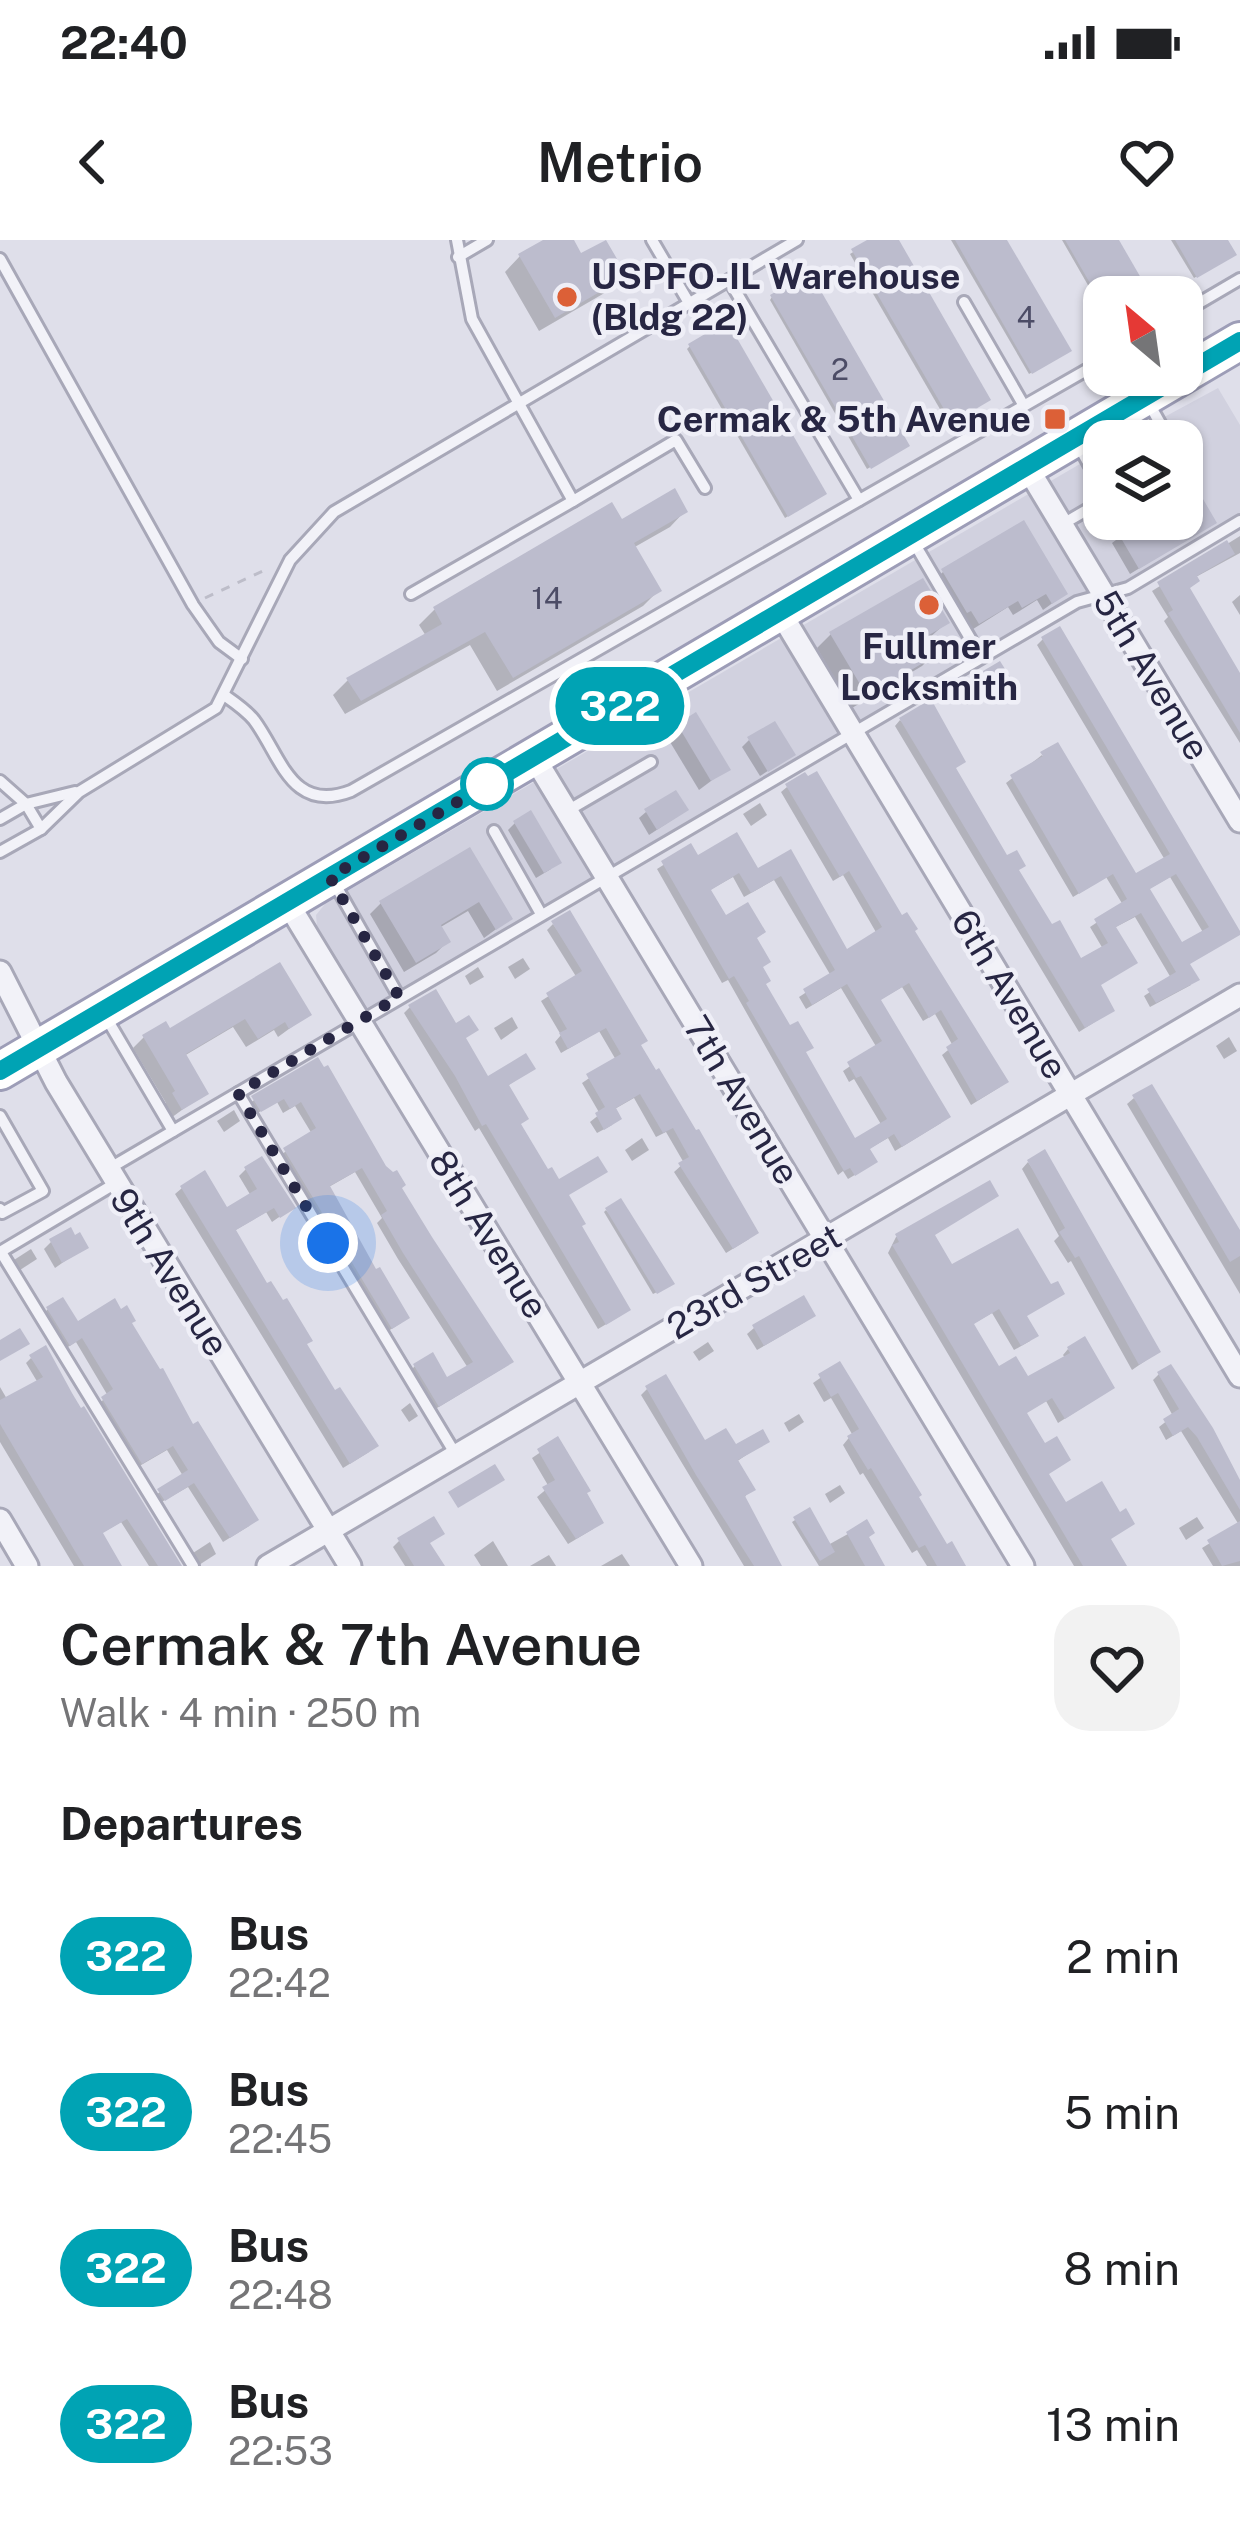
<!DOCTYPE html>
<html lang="en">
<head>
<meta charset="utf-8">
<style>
  :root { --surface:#fff; --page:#f2f2f2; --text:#202124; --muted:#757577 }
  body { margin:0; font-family:"Public Sans",sans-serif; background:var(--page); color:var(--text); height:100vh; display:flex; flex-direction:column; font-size:45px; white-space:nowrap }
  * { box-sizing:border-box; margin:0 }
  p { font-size:39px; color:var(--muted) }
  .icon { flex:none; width:66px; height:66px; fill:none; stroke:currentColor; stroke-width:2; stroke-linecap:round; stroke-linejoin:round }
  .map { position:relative; height:1326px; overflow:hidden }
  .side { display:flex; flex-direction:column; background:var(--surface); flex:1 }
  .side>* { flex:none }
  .badge { padding:0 24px; border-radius:39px; font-size:42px; line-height:78px }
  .needle { width:78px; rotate:331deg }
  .controls { position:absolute; left:1083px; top:36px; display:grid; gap:24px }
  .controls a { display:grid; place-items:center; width:120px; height:120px; border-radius:24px; background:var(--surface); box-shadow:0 3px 9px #0004; font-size:60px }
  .you { position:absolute; width:60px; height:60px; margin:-30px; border:9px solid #fff; border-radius:50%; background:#1a73e8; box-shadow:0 0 0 18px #1a73e833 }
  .map>.badge { position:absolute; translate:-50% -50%; box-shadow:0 0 0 6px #fff }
  h2 { padding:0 60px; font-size:45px; line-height:108px }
  .round { display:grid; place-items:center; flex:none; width:126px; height:126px; border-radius:36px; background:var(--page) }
  .summary { display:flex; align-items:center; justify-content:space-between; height:204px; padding:0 60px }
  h1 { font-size:57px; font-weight:600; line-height:90px }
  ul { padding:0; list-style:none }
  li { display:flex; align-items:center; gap:36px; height:156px; padding:0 60px }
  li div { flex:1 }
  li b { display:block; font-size:45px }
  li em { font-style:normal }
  li .badge { min-width:132px; font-weight:700; text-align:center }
  .status { display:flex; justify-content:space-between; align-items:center; height:84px; padding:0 60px; background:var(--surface); direction:ltr }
  .status svg { height:33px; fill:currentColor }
  header { display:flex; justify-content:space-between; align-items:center; height:156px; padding:0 60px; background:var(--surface); font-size:54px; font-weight:600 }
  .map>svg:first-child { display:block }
</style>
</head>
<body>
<div class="status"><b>22:40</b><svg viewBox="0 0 49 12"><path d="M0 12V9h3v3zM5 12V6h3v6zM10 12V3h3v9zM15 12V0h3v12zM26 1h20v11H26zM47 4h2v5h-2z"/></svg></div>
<header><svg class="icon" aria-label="back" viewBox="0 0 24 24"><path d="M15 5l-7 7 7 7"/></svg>Metrio<svg class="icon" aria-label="heart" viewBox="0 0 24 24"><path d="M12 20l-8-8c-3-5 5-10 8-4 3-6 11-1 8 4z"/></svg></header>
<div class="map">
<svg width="1240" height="1326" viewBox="0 0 1240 1326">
  <rect width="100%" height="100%" fill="#dfdfea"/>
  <polygon fill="#d1d1df" points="1218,148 1240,185 1240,281 1128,348 1077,362 368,775 317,686 316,675 325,664 1104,210 1104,279 1182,279 1182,201 1120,201"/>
  <g fill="#0003" fill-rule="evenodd">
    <polygon points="549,0 570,0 580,18 623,35 608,51 539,91 505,32 520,16"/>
    <polygon points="873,0 895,0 985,162 948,183 850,14"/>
    <polygon points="951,0 1004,0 1066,113 1029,134"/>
    <polygon points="1062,0 1115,0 1148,57 1104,57 1104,73"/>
    <polygon points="1171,0 1224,0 1230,17 1194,38"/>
    <polygon points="772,57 904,208 867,229 770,60"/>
    <polygon points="690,106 821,256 785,278 687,109"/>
    <polygon points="1182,259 1213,283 1130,334 1112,303 1132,288 1127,279 1182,279"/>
    <polygon points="685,271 670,287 633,308 658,351 643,366 497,451 470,405 345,474 333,455 348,440 426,396 419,385 434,370 621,284"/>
    <polygon points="1240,296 1240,313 1194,338 1187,349 1240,441 1240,503 1164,381 1168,377 1152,351"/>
    <polygon points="943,332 1065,354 1043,370 1037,360 1013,375 1008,367 970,391 934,340"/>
    <polygon points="1240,355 1240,375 1232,362"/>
    <polygon points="946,383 928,399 936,412 922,426 852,468 817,408 831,394"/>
    <path d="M1043,399L1238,694L1187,725L1191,745L1150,767L1144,756L1171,738L1135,677L1114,688L1098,746L1112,771L1079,792L895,486L900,480L953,529L1051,688L1080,722L1103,709L1090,687L1123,665L1106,637L1073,657L1006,543L1042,515L1135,637L1165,620L1037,405ZM1170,637L1204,694L1181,706L1147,650Z"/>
    <polygon points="678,486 727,529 699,550 667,497"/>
    <polygon points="749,500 792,515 760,536 742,507"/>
    <path d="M787,547L912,691L1000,847L971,865L942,815L953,806L935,774L923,781L902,747L878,761L941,883L895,911L888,898L867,910L868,927L848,939L843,931L838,935L728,740L722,743L657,629L690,608L697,619L757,632L790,613L846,713L877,694L843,635L833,641L781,552ZM733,637L744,657L774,640L831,736L799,757L806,769L841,748L877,808L843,831L849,842L854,839L882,886L854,902L763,745L755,699L724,679L708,651Z"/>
    <polygon points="760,563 767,575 751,586 743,574"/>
    <polygon points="646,572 678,576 649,595 639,578"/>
    <polygon points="515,583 551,629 536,638 508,590"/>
    <polygon points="469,611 510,679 484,698 468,671 439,688 447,702 436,713 404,732 370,674 381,663"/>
    <polygon points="553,684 638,807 749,999 726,1013 674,932 684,923 666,892 656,897 634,858 613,870 612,885 597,893 590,882 600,874 582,843 616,820 599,791 561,813 555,802 561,795 541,761 577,738 547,690"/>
    <polygon points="523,718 530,729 515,739 508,727"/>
    <polygon points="279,726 308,775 278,797 274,790 246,807 233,787 184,816 205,853 171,878 163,866 166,863 133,808 144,797 169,793"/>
    <polygon points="478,727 484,737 470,745 465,736"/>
    <polygon points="410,767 463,800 487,840 532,829 506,847 519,885 547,933 567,956 620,1076 598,1089 479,888 475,891 404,773"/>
    <polygon points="512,777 518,788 501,800 494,788"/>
    <polygon points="1229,797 1237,811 1224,819 1216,806"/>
    <polygon points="317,821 399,948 505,1127 432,1171 409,1132 415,1126 446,1141 468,1128 398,1019 377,983 382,978 355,932 327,948 401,1083 385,1093 279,916 312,894 295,866 283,873 277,862 254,875 248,864"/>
    <polygon points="1134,858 1240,996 1240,1054 1127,864"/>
    <polygon points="234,870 240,881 224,892 217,881"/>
    <polygon points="642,898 649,910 632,921 625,910"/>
    <polygon points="1028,922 1158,1112 1132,1130 1071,1021 1068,1023 1054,1001 1059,996 1022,929"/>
    <polygon points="246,929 292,968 272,982 266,972 234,991 369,1212 343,1228 175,954 182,948 226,971 251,956 239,936"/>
    <polygon points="606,970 669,1046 653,1054 604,972"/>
    <polygon points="932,996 951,1029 1024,1077 1030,1101 1014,1110 992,1073 971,1085 998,1130 1027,1140 1066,1119 1063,1115 1068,1109 1105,1153 1058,1183 1046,1161 1024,1174 1046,1235 1065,1266 1108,1300 1124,1326 1074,1326 888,1013 896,997"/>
    <polygon points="51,1002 85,1007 55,1028 44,1009"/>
    <polygon points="31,1009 37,1019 20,1030 14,1020"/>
    <polygon points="48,1069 77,1085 129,1084 249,1286 223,1302 188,1247 158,1264 153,1257 183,1236 167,1210 136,1228 97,1165 108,1156 76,1102 63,1110 42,1075"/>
    <polygon points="805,1082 757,1110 747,1094 754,1088"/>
    <polygon points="708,1102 714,1111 699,1121 693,1112"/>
    <polygon points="31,1118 69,1155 178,1326 149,1326 121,1282 100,1294 118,1326 74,1326 0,1202 0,1147 7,1159 38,1143 26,1123"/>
    <polygon points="839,1125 946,1309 963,1326 927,1326 917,1310 912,1313 863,1233 860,1235 843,1205 852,1194 831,1158 824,1162 813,1143"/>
    <polygon points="1159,1134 1240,1243 1240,1326 1213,1326 1202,1308 1239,1285 1181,1191 1166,1200 1159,1187 1173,1176 1153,1140"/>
    <polygon points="647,1149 704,1204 735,1208 767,1201 736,1222 746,1256 742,1258 781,1326 744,1326 641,1155"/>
    <polygon points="410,1163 418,1176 409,1182 401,1170"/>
    <polygon points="799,1174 804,1182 789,1192 784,1183"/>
    <polygon points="557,1201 593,1289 568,1304 537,1257 549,1247 532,1218"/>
    <polygon points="840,1245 845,1253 830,1263 825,1254"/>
    <polygon points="809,1271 828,1305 866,1284 865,1297 882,1326 819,1326 792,1282"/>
    <polygon points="1197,1277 1204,1288 1186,1300 1179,1288"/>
    <polygon points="399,1301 428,1304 441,1326 405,1326 393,1307"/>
    <polygon points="493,1301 508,1326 481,1326 474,1315"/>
    <polygon points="210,1302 216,1314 199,1325 193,1313"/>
    <polygon points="622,1314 630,1326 601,1326"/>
    <polygon points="549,1315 556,1326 530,1326"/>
  </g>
  <g fill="#bcbccd" fill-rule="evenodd">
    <polygon points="543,0 574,0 581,13 606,0 627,36 555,78 518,14"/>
    <polygon points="867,0 899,0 991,160 952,183 851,9"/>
    <polygon points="955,0 1007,0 1072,111 1032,134"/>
    <polygon points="1065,0 1119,0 1152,57 1098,57"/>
    <polygon points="1175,0 1228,0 1237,15 1197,38"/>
    <polygon points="810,32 910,206 871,229 770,55"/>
    <polygon points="727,81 827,254 788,277 688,104"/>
    <polygon points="1196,247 1217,283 1139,329 1118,293 1142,279 1182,279 1182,256"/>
    <polygon points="675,248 688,272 634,303 662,351 513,438 485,392 361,461 346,438 442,384 433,367 612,262 622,279"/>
    <polygon points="1024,280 1068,354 1052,364 1046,354 1022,368 1018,361 979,384 971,371 967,373 941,329"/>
    <polygon points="1227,300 1235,314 1197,336 1200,341 1190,348 1240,433 1240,493 1168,373 1173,370 1157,342"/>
    <polygon points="923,338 950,383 929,395 940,413 867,456 829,392"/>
    <path d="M1060,386L1240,691V695L1190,724L1200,740L1156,763L1147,749L1176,732L1141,673L1116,687L1138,723L1101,745L1115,771L1085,788L899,478L931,459L966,522L956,528L1007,615L1017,610L1026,626L1019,630L1052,684L1060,680L1081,718L1108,703L1094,679L1127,659L1113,634L1079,654L1010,535L1043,516L1040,512L1058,502L1136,633L1170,614L1041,397ZM1176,634L1209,687L1182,702L1150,649Z"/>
    <polygon points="1000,421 1010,437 967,465 956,447"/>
    <polygon points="696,472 731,530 711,541 677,484"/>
    <polygon points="775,481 796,515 768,532 747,497"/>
    <path d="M817,531L902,675L907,672L918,689L915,691L1009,842L977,861L946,807L958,799L941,770L929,778L909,743L881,760L951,877L902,907L894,894L870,909L878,922L855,936L850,928L844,931L746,763L749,761L734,736L729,739L661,621L691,603L698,615L737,592L758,628L791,609L847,709L882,687L849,631L840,637L785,544L805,532L808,536ZM739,633L751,653L781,636L835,730L803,749L812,765L847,744L882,801L847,822L856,838L861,836L887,879L855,898L806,812L814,808L798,781L790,785L766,744L771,741L763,727L771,722L757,698L766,692L748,662L726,675L711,650Z"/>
    <polygon points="676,550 689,570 657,590 644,569"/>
    <polygon points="531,570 562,623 544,633 513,581"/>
    <polygon points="470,607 513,679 496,690 479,662 441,685 451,702 416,723 379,661"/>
    <polygon points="570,670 648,801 641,805 656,830 659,828 696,890 699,889 759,993 733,1009 678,923 689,917 673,888 663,893 640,854 616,868 622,879 604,890 595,873 605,867 586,834 621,814 606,788 568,809 559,793 567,789 546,753 582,731 551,681"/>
    <polygon points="280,722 312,775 289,789 285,782 258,799 245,779 186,814 209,854 182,870 172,853 175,851 142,795 166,781 170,788"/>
    <polygon points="436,749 456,783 469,775 479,790 466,798 488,836 526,813 536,829 509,845 529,879 521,884 548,929 552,927 559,939 598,916 608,932 569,955 586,984 582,986 631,1070 606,1085 486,884 482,886 455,836 408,765"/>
    <polygon points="318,817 324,827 328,825 386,926 393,932 397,930 406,945 402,948 432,997 514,1122 439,1167 413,1124 433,1112 447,1137 473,1122 403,1013 381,975 387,971 362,928 330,946 376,1029 380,1027 410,1078 392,1089 283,908 316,888 301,862 290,869 284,859 261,872 251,856"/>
    <polygon points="1152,844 1240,990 1240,1016 1230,1022 1132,855"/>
    <polygon points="1045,909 1161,1112 1139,1125 1079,1016 1075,1018 1059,992 1065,988 1027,920"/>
    <polygon points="262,916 296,968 280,978 274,968 236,990 267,1043 271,1041 283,1060 287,1058 313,1101 307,1104 335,1150 340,1147 379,1206 350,1224 180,946 205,930 227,967 257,949 244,927"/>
    <polygon points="990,940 999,956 935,995 952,1024 1018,988 1051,1044 1058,1041 1065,1054 1027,1076 1039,1096 1021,1106 999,1069 974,1084 999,1126 1016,1116 1028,1136 1070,1113 1067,1107 1085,1096 1115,1148 1065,1179 1052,1158 1027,1173 1045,1203 1057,1196 1071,1220 1049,1234 1066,1262 1102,1241 1120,1272 1126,1268 1135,1284 1111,1299 1127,1326 1083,1326 892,1005 899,1002 895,994"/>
    <polygon points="621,958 675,1044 657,1054 605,968"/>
    <polygon points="71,987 75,995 80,992 89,1008 62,1023 49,999"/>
    <polygon points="804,1055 816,1076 764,1106 752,1085"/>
    <polygon points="63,1057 78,1081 115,1058 121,1069 127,1065 136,1081 132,1083 160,1129 163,1128 193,1184 198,1181 259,1280 230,1298 194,1243 165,1261 157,1249 188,1230 173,1206 142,1224 101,1157 113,1149 82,1098 70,1106 46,1067"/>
    <polygon points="20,1088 30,1104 0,1121 0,1100"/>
    <polygon points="46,1105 72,1153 81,1168 84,1166 182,1326 158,1326 127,1279 103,1293 122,1326 84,1326 76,1313 0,1184 0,1160 43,1137 29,1115"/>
    <polygon points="840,1121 922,1255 919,1257 947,1304 952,1301 966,1326 937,1326 925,1305 919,1308 871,1228 868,1230 847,1196 859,1189 838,1153 831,1157 818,1134"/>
    <polygon points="1171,1124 1213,1188 1240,1240 1240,1270 1197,1197 1188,1187 1173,1196 1163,1179 1179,1169 1157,1132"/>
    <polygon points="666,1134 705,1200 726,1188 736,1204 763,1189 770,1202 738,1220 756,1250 745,1256 782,1326 754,1326 696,1235 645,1146"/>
    <polygon points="558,1196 591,1251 587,1253 604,1283 576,1299 542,1247 555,1240 537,1209"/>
    <polygon points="495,1224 505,1240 458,1268 448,1252"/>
    <polygon points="810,1267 835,1312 820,1321 793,1277"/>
    <polygon points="434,1276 445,1294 430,1303 445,1326 414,1326 397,1298"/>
    <polygon points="867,1279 875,1293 869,1297 885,1326 865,1326 846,1292"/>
    <polygon points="1240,1281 1240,1321 1222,1326 1207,1300"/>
  </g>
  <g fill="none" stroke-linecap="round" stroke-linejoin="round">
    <g stroke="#a8a8b8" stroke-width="16">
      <g id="service">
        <polyline points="457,0 472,79 573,261 676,200 705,248"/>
        <polyline points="652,0 689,63"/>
        <polyline points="458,17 487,0"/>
        <polyline points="0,19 193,365 219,402 242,419"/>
        <polyline points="729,40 859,260"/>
        <polyline points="964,62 1024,166"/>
        <polyline points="1182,73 1240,39"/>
        <polyline points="1147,160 1170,201"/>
        <polyline points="1076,201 1104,251"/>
        <polyline points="1061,285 1104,260"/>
        <polyline points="913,301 981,417"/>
        <polyline points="411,354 573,261"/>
        <path d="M224,455C234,462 246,470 254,480C281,516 291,574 351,551L1104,120"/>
        <polyline points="0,541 26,564 41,589"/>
        <polyline points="567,571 651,522"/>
        <polyline points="0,579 26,564 75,552"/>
        <polyline points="494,591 541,674"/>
        <polyline points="0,612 41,589 79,552 216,468 290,320 334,272 797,0"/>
        <polyline points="332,639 399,757"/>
        <polyline points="107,779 173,891"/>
        <polyline points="238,853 456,1215"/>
        <polyline points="0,876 43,951 2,973 0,969"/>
        <polyline points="110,928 1077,362 1128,348 1240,281"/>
        <polyline points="0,1012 116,943"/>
        <polyline points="1,1012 193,1326"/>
      </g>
    </g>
    <g stroke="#a8a8b8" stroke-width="27">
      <g id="minor">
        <polyline points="1027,227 1240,581"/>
        <polyline points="780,372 1240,1136"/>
        <polyline points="534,517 1023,1326"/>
        <polyline points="287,662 691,1326"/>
        <polyline points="0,732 56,842 350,1326"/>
        <polyline points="0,1280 27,1326"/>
        <polyline points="268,1326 1240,755"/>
      </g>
    </g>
    <g stroke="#9d9db7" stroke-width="42">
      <polyline id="primary" points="0,831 1240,101"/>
    </g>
    <polyline stroke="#bdbdc9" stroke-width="3" stroke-dasharray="9 9" stroke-linecap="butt" points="205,358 267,329"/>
    <use href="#service" stroke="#f2f2f8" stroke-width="10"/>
    <use href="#minor" stroke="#f2f2f8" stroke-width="21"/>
    <use href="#primary" stroke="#fff" stroke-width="36"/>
  </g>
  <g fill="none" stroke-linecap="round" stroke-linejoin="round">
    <g stroke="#fff" stroke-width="27">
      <polyline id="line" points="0,831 1240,101"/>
    </g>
    <use href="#line" stroke="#00a3b4" stroke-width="18"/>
    <polyline stroke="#272643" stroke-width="12" stroke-dasharray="0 21.6" points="328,1003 238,853 399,757 330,637 493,541 487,544"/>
  </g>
  <g fill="#dc6037" stroke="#efeff7" stroke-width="4.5">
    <circle cx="567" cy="57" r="12"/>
    <rect x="1043" y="167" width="24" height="24" rx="6"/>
    <circle cx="929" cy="365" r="12"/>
  </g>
  <circle fill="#fff" stroke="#00a3b4" stroke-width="6" cx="487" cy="544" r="24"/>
  <g text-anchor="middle" stroke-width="9" stroke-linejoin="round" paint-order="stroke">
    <g font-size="30" fill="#4c4c66">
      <text x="1026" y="88">4</text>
      <text x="840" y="140">2</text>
      <text x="547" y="369">14</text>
    </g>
    <g font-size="36" font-weight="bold" fill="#272643" stroke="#efeff7" text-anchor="start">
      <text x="591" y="49">USPFO-IL Warehouse<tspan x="591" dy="41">(Bldg 22)</tspan></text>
      <text x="1031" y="192" text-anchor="end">Cermak &amp; 5th Avenue</text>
      <text x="929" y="419" text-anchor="middle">Fullmer<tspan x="929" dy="41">Locksmith</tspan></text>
    </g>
    <g font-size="36" fill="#272643" stroke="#efeff7">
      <text transform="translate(1152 435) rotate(59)" y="13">5th Avenue</text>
      <text transform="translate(1010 754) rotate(59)" y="13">6th Avenue</text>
      <text transform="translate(742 860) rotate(59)" y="13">7th Avenue</text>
      <text transform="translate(489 994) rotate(58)" y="13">8th Avenue</text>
      <text transform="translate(170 1032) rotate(58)" y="13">9th Avenue</text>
      <text transform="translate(754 1041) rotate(-30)" y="13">23rd Street</text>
    </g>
  </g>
</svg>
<div class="controls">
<a><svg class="needle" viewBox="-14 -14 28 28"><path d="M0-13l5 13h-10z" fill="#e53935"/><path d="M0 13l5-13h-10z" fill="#757577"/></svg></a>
<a><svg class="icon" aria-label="layers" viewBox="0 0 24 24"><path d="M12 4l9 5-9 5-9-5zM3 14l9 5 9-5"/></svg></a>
</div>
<div class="you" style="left:328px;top:1003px"></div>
<b class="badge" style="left:620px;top:466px;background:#00a3b4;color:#fff">322</b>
</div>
<section class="side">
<div class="summary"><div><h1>Cermak &amp; 7th Avenue</h1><p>Walk · 4 min · 250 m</p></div><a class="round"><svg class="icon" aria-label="heart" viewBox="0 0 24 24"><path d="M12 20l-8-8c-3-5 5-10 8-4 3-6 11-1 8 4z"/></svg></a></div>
<h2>Departures</h2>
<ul>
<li><span class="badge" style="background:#00a3b4;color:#fff">322</span><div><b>Bus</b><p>22:42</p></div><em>2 min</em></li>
<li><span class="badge" style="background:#00a3b4;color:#fff">322</span><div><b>Bus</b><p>22:45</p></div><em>5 min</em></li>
<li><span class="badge" style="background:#00a3b4;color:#fff">322</span><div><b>Bus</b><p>22:48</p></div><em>8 min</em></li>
<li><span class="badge" style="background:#00a3b4;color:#fff">322</span><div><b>Bus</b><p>22:53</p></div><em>13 min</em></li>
</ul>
</section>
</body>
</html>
